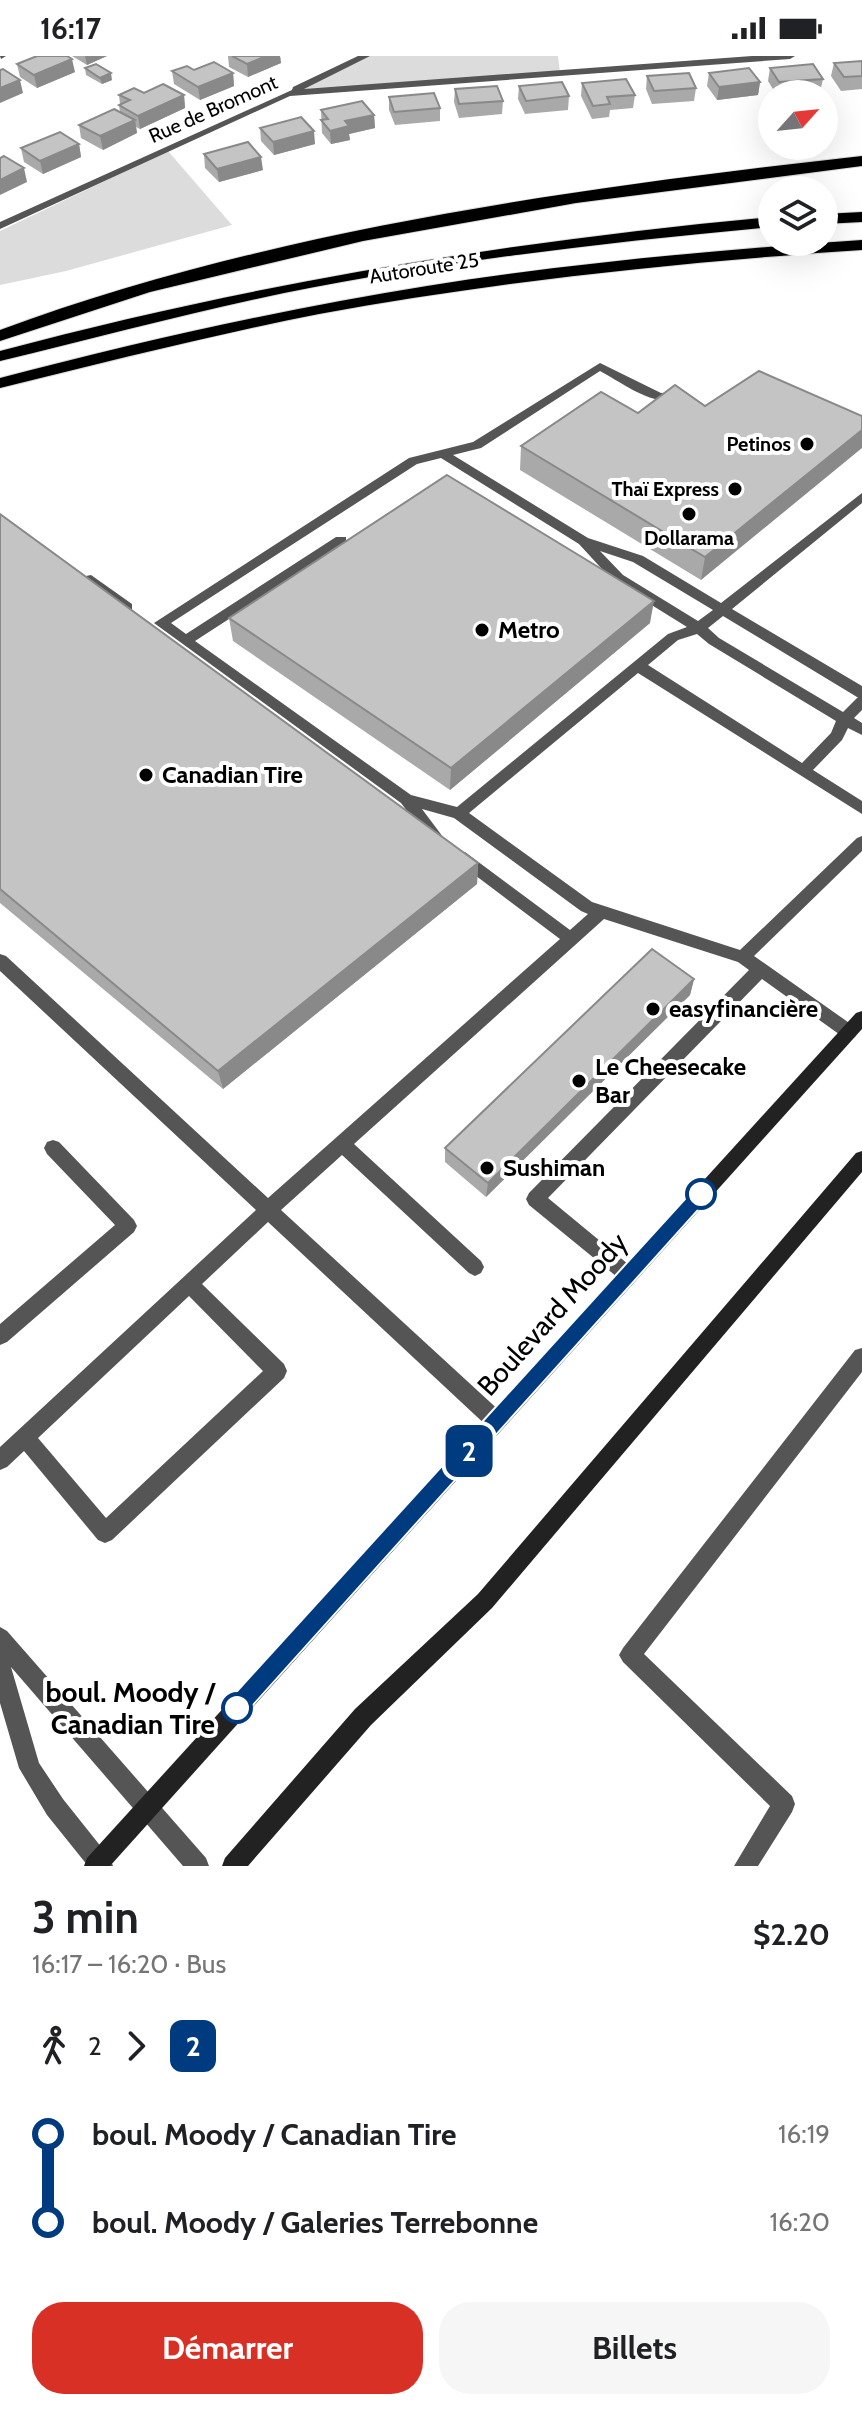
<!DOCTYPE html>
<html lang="fr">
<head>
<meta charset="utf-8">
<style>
  :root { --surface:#fff; --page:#f6f6f6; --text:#202124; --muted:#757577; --accent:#d93025 }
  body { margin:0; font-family:Cabin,sans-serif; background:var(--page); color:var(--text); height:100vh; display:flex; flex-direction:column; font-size:30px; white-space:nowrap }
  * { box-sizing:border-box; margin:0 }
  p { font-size:26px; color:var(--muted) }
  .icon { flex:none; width:44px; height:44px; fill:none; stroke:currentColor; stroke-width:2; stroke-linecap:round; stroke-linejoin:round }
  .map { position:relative; height:1810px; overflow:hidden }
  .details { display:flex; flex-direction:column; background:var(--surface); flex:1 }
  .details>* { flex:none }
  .badge { padding:0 16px; border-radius:12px; font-size:28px; line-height:52px }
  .needle { width:52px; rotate:63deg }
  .controls { position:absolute; left:758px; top:24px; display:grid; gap:16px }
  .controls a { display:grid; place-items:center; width:80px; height:80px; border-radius:50%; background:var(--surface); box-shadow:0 8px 32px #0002; font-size:40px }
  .map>.badge { position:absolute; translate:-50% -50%; box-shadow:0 0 0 4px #fff }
  .legs { display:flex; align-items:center; gap:12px; height:88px; padding:0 32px; font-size:26px }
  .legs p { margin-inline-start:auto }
  .head { display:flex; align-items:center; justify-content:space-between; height:136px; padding:0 32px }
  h1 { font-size:44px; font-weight:700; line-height:60px }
  .primary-button { display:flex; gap:16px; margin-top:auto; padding:16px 32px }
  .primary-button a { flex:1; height:92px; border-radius:32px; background:var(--accent); color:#fff; font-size:32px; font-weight:700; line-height:92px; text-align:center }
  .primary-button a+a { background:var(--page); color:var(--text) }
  ul { padding:0 32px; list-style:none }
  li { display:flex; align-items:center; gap:28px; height:88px; font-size:30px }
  li i { display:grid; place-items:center; width:12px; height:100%; margin:0 10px; background:currentColor }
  li i::after { content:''; width:20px; height:20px; margin:-10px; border:6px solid; border-radius:50%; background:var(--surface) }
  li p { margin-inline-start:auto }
  li:first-child i { background:linear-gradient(#0000 50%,currentColor 0) }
  li:last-child i { background:linear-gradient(currentColor 50%,#0000 0) }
  .status { display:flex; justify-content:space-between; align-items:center; height:56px; padding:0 40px; background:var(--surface); direction:ltr }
  .status svg { height:22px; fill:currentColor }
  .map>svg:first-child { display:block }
</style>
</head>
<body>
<div class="status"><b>16:17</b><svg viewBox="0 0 49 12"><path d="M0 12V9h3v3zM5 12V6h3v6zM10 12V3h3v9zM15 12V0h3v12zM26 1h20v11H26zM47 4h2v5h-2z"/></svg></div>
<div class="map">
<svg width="862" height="1810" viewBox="0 0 862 1810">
  <rect width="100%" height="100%" fill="#fff"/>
  <g fill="#dcdcdc">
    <polygon points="365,0 558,0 560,17 288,37"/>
    <polygon points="168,95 232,169 66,215 0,229 0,175"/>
  </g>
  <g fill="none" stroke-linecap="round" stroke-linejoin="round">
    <g stroke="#dbdbdb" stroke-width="2">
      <g id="motorway">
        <path d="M862,100V110L576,147L363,185L150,236L0,285V274C269,174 577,132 862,100Z"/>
        <polygon points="862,156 862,166 824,168 824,158"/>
        <path d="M772,161V171C608,186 445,205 284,237C188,257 95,282 0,305V295C254,227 510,185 772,161Z"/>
        <path d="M862,184V194C680,206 499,225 319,258C212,279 106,306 0,332V322C141,285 283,253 427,230C571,207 716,194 862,184Z"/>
      </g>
    </g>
    <g fill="#555" fill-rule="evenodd">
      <path d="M600,307L661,337L678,336L684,340C659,356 623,327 600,315L481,392L453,399L588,482L643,500L721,547L862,437V447L732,553L862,630V654L854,662L862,667V679L848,672L842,684L813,714L862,745V758L638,617L469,757L592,846L740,894L857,782L862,780V795L754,900L855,971L857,976L855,981L849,983L843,981L762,923L548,1142L634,1213L637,1219L634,1225L628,1228L622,1225L529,1149L526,1143L529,1137L749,914L738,906L604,863L354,1088L481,1205L484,1211L481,1217L475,1220L469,1217L342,1099L281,1154L503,1358L506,1365L503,1372L496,1375L489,1372L268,1166L202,1228L284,1308L287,1315L284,1322L112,1484L105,1487L98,1484L24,1395L7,1411L0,1414V1391L256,1154L0,915V898L6,900L268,1142L560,883L455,804L452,800L455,796H465L570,874L588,858L581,855L454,762L422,753L443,781L440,785H430L401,747L154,567L409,402L473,386ZM441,402L579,488L613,525L687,571L668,578L457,751L411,739L195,585L346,487V481H336L186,578L171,567L417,408ZM600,495L633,506L713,554L698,565L623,519ZM723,560L857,641H858L843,656L719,582L708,572ZM697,578L709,588L836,665L831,677L802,707L648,609L678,584ZM189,1240L263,1315L106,1462L38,1382Z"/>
      <polygon points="91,519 132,548 132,554 122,554 86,526 86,520"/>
      <polygon points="53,1084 59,1086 134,1164 137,1170 134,1176 7,1286 0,1289 0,1268 115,1169 47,1098 44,1092 47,1086"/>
      <polygon points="862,1292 862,1316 644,1598 792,1740 795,1748 792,1756 758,1810 734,1810 770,1750 623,1606 619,1599 623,1592 855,1294"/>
      <polygon points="0,1571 7,1575 206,1802 209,1810 183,1810 11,1611 39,1707 63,1743 110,1802 113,1810 88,1810 47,1759 19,1712 0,1647"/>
    </g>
    <g fill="#555" fill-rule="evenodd">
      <polygon points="0,0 6,0 1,3"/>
      <polygon points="358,0 370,0 304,33 752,0 795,0 790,3 290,40 0,173 0,166 292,34 293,31"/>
    </g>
    <g fill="#222" fill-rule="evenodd">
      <polygon points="862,955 862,973 110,1810 84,1810 87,1802 856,957"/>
      <polygon points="862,1095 862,1116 492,1552 371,1669 248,1810 222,1810 225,1802 355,1653 478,1538 856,1097"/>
    </g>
    <use href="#motorway" fill="#000" fill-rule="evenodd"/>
  </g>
  <g fill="#a9a9a9">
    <polygon points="72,0 107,0 87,9"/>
    <polygon points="228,0 280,0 281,7 248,21 229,11"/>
    <polygon points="862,5 862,33 841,35 831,20 834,7"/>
    <polygon points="17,8 75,16 37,32 20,21"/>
    <polygon points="85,12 112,24 102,28 86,19"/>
    <polygon points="770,12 823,23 820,36 776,38 768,25"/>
    <polygon points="194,14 233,17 234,30 200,44 174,28 172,15"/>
    <polygon points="709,17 760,26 758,39 717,44 707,30"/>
    <polygon points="647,20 696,32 694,45 652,48 646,33"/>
    <polygon points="582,27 635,39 633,52 610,54 609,61 592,63 581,40"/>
    <polygon points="519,30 569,40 568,54 525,58 518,43"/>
    <polygon points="455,33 503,45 502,58 459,62 454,46"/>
    <polygon points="144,37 184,39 185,52 140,73 136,71 137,77 103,94 81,82 79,69 120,56 119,49 120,48 119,39"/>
    <polygon points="389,41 440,52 440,65 395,69 389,54"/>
    <polygon points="321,54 374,59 375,72 349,78 350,84 331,88 322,77"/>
    <polygon points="260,72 315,88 274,99 261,85"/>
    <polygon points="79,88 81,101 43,118 24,106 21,92"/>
    <polygon points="204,98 263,114 219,126 205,112"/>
    <polygon points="705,350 862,360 701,524 520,414 521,390 638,357"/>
    <polygon points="0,458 478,807 477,828 223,1033 0,847"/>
    <polygon points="229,562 650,567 450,734 233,585"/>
    <polygon points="694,923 690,939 486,1141 445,1106 445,1092"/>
  </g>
  <g fill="#898989">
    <polygon points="85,0 107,0 87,9"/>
    <polygon points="266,0 280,0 281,7 248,21 247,8"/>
    <polygon points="72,3 75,16 37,32 34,19"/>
    <polygon points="111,17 112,24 102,28 100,22"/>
    <polygon points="233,17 234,30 200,44 198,31"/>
    <polygon points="20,24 23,37 0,47 0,32"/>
    <polygon points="760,26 758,39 717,44 719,31"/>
    <polygon points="184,39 185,52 140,73 138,60"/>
    <polygon points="374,59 375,72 349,78 350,84 331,88 330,75 345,65"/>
    <polygon points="135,64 137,77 103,94 100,80"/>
    <polygon points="314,75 315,88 274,99 273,86"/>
    <polygon points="79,88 81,101 43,118 40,105"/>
    <polygon points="261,101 263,114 219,126 217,113"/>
    <polygon points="24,112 27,126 0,139 0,124"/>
    <polygon points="862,374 862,392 701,524 705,501"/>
    <polygon points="654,545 650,567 450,734 451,712"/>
    <polygon points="478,807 477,828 223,1033 218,1015"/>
    <polygon points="694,923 690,939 486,1141 488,1127"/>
  </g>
  <g fill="#c4c4c4" stroke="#898989" stroke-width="2">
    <polygon points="37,0 67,0 72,3 34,19 17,8"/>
    <polygon points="232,0 266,0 247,8"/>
    <polygon points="862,5 862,20 844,21 834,7"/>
    <polygon points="214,6 233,17 198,31 172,15 187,10 194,14"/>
    <polygon points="96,8 111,17 100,22 85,12"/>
    <polygon points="813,8 823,23 779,26 770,12"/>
    <polygon points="749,12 760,26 719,31 709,17"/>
    <polygon points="3,13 20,24 0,32 0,14"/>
    <polygon points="689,17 696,32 654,35 647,20"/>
    <polygon points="626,23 635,39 607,41 610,48 593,50 582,27"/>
    <polygon points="562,26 569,40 526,45 519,30"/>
    <polygon points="163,28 184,39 138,60 119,49 130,44 119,39 134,32 144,37"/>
    <polygon points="497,30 503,45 459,48 455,33"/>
    <polygon points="434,37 440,52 394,56 389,41"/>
    <polygon points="362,45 374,59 345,65 349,70 330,75 321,64 328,63 321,54"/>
    <polygon points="114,53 135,64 100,80 79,69"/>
    <polygon points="301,61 314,75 273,86 260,72"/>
    <polygon points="60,76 79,88 40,105 21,92"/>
    <polygon points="248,86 261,101 217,113 204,98"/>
    <polygon points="4,100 24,112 0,124 0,102"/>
    <polygon points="759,315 862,360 862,374 705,501 521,390 601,336 638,357 675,329 705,350"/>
    <polygon points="447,419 654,545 451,712 229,562"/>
    <polygon points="0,458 478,807 218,1015 0,833"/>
    <polygon points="652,893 694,923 488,1127 445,1092"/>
  </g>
  <polygon fill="#003b80" stroke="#fff" stroke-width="2" points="701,1130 707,1132 710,1138 707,1144 244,1659 237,1662 229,1659 226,1652 229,1644 695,1132"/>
  <g fill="#000" stroke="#fff" stroke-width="3">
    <circle cx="807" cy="388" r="8"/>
    <circle cx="735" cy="433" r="8"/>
    <circle cx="689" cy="458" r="8"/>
    <circle cx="482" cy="574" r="8"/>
    <circle cx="146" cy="719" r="8"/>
    <circle cx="653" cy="953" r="8"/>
    <circle cx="579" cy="1025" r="8"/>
    <circle cx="487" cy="1112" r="8"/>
  </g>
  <g fill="#fff" stroke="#003b80" stroke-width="4">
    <circle cx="701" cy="1138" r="14"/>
    <circle cx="237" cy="1652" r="14"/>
  </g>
  <g text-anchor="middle" stroke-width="8" stroke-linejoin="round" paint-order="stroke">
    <g font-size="20" fill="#000" stroke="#fff">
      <text transform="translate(213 53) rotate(-24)" y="7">Rue de Bromont</text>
      <text transform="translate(424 212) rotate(-9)" y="7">Autoroute 25</text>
    </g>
    <g font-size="20" font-weight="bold" fill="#000" stroke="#fff" text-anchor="end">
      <text x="791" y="395">Petinos</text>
      <text x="719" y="440">Thaï Express</text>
      <text x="689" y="489" text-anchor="middle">Dollarama</text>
    </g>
    <g font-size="24" font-weight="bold" fill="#000" stroke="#fff" text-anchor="start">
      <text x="498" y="582">Metro</text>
      <text x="162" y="727">Canadian Tire</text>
      <text x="669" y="961">easyfinancière</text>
      <text x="595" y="1019">Le Cheesecake<tspan x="595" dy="28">Bar</tspan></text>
      <text x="503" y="1120">Sushiman</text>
    </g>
    <g font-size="28" fill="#000" stroke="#fff">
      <text transform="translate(552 1258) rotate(-48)" y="10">Boulevard Moody</text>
    </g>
    <g font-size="28" font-weight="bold" fill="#000" stroke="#fff" text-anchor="end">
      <text x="215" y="1646">boul. Moody /<tspan x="215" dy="32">Canadian Tire</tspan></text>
    </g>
  </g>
</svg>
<div class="controls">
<a><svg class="needle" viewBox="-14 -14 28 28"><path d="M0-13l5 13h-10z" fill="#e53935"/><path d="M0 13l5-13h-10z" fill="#757577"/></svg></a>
<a><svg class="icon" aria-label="layers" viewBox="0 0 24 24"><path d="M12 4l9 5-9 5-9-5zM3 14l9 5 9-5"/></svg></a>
</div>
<b class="badge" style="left:469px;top:1395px;background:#003b80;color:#fff">2</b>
</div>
<section class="details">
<div class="head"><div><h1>3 min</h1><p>16:17 – 16:20 · Bus</p></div><b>$2.20</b></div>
<div class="legs"><svg class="icon" aria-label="walk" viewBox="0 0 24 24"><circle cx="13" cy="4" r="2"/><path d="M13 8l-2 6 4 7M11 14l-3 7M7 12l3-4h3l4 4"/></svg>2<svg class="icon" aria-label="forward" viewBox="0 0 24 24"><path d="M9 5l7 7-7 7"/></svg><b class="badge" style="background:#003b80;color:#fff">2</b></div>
<ul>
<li><i style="color:#003b80"></i><b>boul. Moody / Canadian Tire</b><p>16:19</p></li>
<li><i style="color:#003b80"></i><b>boul. Moody / Galeries Terrebonne</b><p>16:20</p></li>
</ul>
<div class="primary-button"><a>Démarrer</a><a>Billets</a></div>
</section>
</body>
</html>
